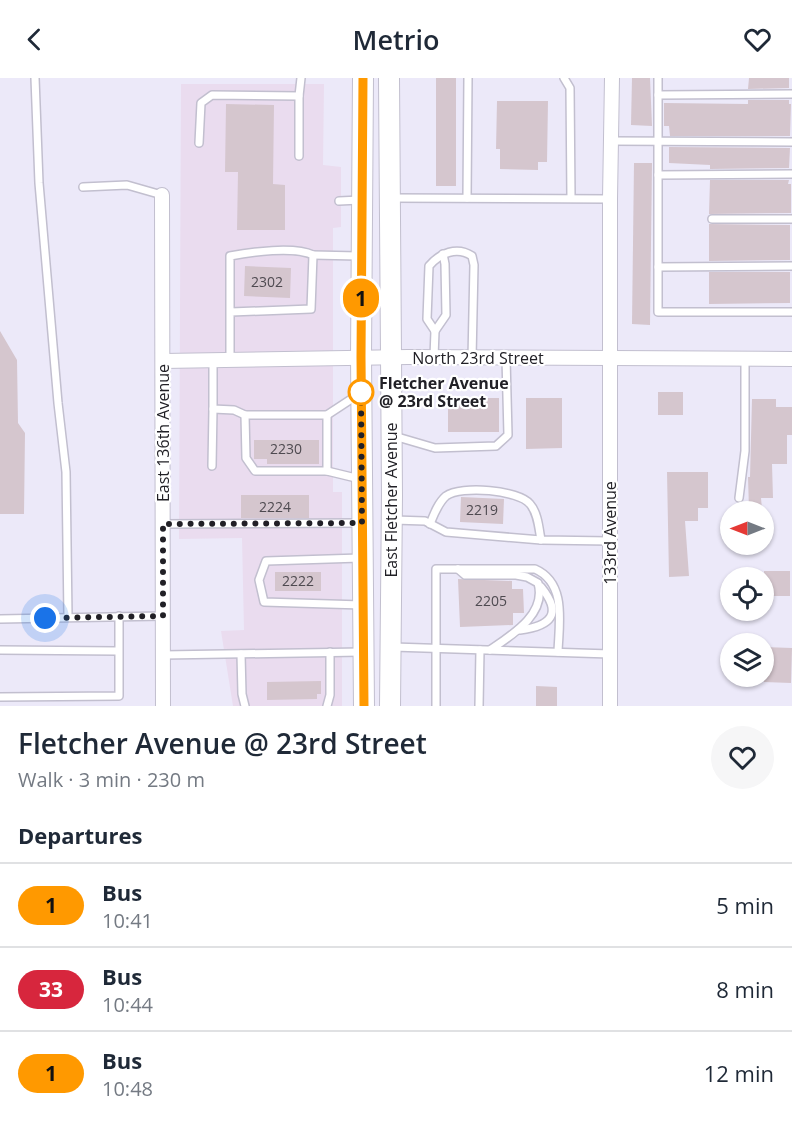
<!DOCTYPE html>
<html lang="en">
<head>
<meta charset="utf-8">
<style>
  :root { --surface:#fff; --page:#f6f6f7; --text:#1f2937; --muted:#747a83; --line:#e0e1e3 }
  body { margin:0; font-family:"Open Sans",sans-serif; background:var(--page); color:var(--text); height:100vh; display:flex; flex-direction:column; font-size:22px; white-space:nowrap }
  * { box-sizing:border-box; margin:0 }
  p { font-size:20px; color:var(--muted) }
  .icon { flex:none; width:33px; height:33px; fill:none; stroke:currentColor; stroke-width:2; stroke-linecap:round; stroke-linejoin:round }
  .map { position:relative; height:628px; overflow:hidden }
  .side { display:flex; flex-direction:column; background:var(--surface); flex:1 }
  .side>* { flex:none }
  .badge { padding:0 12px; border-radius:20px; font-size:21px; line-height:39px }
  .needle { width:39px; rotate:270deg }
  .fabs { position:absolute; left:720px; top:423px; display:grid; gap:12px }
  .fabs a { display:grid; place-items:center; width:54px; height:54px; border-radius:50%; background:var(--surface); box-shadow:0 2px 4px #0004; font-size:30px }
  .you { position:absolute; width:30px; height:30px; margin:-15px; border:4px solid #fff; border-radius:50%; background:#1a73e8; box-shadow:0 0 0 9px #1a73e833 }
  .map>.badge { position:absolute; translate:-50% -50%; box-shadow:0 0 0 3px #fff }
  h2 { padding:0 18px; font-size:22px; line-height:54px }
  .round { display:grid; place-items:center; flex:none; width:63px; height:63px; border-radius:32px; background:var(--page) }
  .overview { display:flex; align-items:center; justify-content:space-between; height:102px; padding:0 18px }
  h1 { font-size:28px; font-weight:600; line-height:45px }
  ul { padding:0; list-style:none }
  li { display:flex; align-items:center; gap:18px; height:84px; padding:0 18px; border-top:2px solid var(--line) }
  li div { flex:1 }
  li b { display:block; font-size:22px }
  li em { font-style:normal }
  li .badge { min-width:66px; font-weight:700; text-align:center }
  header { display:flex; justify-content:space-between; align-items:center; height:78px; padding:0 18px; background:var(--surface); font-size:27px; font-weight:600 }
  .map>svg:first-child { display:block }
</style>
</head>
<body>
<header><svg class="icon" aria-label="back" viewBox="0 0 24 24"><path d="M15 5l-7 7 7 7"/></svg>Metrio<svg class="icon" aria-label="heart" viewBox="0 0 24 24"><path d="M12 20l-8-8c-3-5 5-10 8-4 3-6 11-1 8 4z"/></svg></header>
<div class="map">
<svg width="792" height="628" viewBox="0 0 792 628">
  <rect width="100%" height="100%" fill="#ece9f9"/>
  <polygon fill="#eadcef" points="181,6 324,6 323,87 341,89 341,149 333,150 333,414 342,414 342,628 233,628 221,553 244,552 242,460 179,461"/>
  <g fill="#d5c6ce">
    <rect x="436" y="0" width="20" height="108"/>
    <polygon points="632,0 650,0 652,48 631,47"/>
    <polygon points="749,0 789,0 789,10 748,11"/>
    <polygon points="748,22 789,22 789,26 791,26 790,58 670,58 669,48 664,48 664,25 748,26"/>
    <polygon points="497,23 548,23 547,84 538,84 538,92 500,91 500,71 496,71"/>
    <polygon points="226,26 274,27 273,106 285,107 285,152 237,152 238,94 225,94"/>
    <polygon points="669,69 790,70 789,90 710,91 710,87 669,85"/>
    <polygon points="634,85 652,85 650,247 632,246"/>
    <polygon points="710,102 789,102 788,106 791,106 791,135 709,136"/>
    <polygon points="709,146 790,147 790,182 709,183"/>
    <polygon points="245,188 291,190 290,220 244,218"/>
    <polygon points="709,194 790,194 790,225 709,226"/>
    <polygon points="0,253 17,282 18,345 25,355 24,436 0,436"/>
    <rect x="658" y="314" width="25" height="23"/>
    <rect x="448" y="320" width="51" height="34"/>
    <polygon points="526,320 562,320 562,370 526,371"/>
    <polygon points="752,321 776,321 776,329 792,329 792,357 787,357 787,386 772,386 773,420 761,420 762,431 749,431 748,399 750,399"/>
    <polygon points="254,362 319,362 319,386 267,386 267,381 254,381"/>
    <polygon points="667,394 708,394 708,430 698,430 698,443 685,443 689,498 669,499"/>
    <rect x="241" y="417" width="68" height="23"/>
    <polygon points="461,419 504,421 503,446 460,444"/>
    <rect x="764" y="493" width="26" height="25"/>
    <rect x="275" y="494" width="46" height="19"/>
    <polygon points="458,501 512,503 512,511 523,511 524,535 513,535 513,547 460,549"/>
    <polygon points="764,569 792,570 791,605 764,604"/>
    <polygon points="321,603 321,616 317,616 317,621 267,622 267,604"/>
    <polygon points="536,608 557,609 557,628 536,628"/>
  </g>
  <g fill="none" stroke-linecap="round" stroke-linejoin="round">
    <g stroke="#c2bfcf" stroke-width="10">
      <g id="service">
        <polyline points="35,0 39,105 58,325 66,394 68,539"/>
        <polyline points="564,0 570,10 571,120"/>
        <polyline points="658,0 658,234 792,234"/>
        <polyline points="658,17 792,16"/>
        <polyline points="611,63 792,64"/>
        <polyline points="199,65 201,25 212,17 299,18 301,0"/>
        <polyline points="299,78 299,18"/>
        <polyline points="658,97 792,96"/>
        <polyline points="83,109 127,107 162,117"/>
        <polyline points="392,120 610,121"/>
        <polyline points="467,120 468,0"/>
        <polyline points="339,123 360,122"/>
        <polyline points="712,141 792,141"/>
        <polyline points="313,177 358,178"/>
        <polyline points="658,189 792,188"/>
        <polyline points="435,253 446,237 445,186 443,176"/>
        <path d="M434,279L435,253L427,241L429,188C440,175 457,168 472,178L474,187L472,280"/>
        <path d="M230,281V178C251,174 294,168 313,177L311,231L231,234"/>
        <polyline points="213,282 213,331 234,332 245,337 327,337 359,316"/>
        <polyline points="245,337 246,380 255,393 327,393 360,401"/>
        <polyline points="327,337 327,393"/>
        <polyline points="394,358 435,370 496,368 508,357 506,280"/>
        <polyline points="212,388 213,331"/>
        <polyline points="739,420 745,373 745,281"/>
        <polyline points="394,442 425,443 446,454 541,462 610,463"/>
        <polyline points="163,446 360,445"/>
        <path d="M430,446C434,436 438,425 446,418C461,407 519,412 530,426C538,435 539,451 541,462"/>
        <polyline points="360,480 266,483 259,502 264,524 362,527"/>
        <path d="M458,491L465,497H516L527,499L538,505C547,536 512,557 490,572"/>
        <polyline points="0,541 163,538"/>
        <path d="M520,552C551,548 563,536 541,509"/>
        <polyline points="393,569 610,576"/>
        <polyline points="0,572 117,573"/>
        <polyline points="241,576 242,616 245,628"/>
        <polyline points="163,577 362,574"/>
        <polyline points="0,619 119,618 119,538"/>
        <polyline points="327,628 330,617 330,574"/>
        <path d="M436,628V491H535C567,505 559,545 558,574"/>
        <polyline points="479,628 480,572"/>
      </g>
    </g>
    <g stroke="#c2bfcf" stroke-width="16">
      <g id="minor">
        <polyline points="162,117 163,628"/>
        <polyline points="163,283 408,279 792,281"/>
        <polyline points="610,628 610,121 612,0"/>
      </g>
    </g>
    <g stroke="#c2bfcf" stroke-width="22">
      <g id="secondary">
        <polyline points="363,0 361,279 364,628"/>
        <polyline points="389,0 392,417 390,628"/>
      </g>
    </g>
    <use href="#service" stroke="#fff" stroke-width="7"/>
    <use href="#minor" stroke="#fff" stroke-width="14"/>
    <use href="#secondary" stroke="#fff" stroke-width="20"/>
  </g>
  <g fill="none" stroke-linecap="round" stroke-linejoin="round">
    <g stroke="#fff" stroke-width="14">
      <polyline id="line" points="363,0 361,279 364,628"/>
    </g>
    <use href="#line" stroke="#f90" stroke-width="9"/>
    <polyline stroke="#212026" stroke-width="6" stroke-dasharray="0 10.8" points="45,540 163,538 163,446 362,445 361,314"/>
  </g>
  <circle fill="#fff" stroke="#f90" stroke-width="3" cx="361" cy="314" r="12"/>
  <g text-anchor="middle" stroke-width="4.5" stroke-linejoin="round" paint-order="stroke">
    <g font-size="14" fill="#4e4a50">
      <text x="267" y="209">2302</text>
      <text x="286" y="376">2230</text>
      <text x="275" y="434">2224</text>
      <text x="482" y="437">2219</text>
      <text x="298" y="508">2222</text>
      <text x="491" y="528">2205</text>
    </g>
    <g font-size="16" fill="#212026" stroke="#fff">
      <text x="478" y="286">North 23rd Street</text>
      <text transform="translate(163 355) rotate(-90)" y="6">East 136th Avenue</text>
      <text transform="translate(391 422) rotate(-90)" y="6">East Fletcher Avenue</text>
      <text transform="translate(610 455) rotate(-90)" y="6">133rd Avenue</text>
    </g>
    <g font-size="16" font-weight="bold" fill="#212026" stroke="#fff" text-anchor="start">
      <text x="379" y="311">Fletcher Avenue<tspan x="379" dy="18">@ 23rd Street</tspan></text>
    </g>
  </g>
</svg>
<div class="fabs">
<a><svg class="needle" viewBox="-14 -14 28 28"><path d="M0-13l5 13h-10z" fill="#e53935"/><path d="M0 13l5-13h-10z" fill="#747a83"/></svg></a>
<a><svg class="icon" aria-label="locate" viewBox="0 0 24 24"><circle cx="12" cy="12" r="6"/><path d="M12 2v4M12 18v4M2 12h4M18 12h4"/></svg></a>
<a><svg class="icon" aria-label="layers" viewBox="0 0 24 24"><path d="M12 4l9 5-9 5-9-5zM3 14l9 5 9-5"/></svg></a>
</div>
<div class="you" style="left:45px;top:540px"></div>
<b class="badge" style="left:361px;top:220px;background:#f90;color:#111">1</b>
</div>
<section class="side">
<div class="overview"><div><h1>Fletcher Avenue @ 23rd Street</h1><p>Walk · 3 min · 230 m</p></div><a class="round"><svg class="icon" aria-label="heart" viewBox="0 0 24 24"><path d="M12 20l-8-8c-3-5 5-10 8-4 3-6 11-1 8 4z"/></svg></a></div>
<h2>Departures</h2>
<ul>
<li><span class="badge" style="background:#f90;color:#111">1</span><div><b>Bus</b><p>10:41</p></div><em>5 min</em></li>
<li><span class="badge" style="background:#d7263d;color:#fff">33</span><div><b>Bus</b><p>10:44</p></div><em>8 min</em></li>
<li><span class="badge" style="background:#f90;color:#111">1</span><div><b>Bus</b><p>10:48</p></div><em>12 min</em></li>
</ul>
</section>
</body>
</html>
